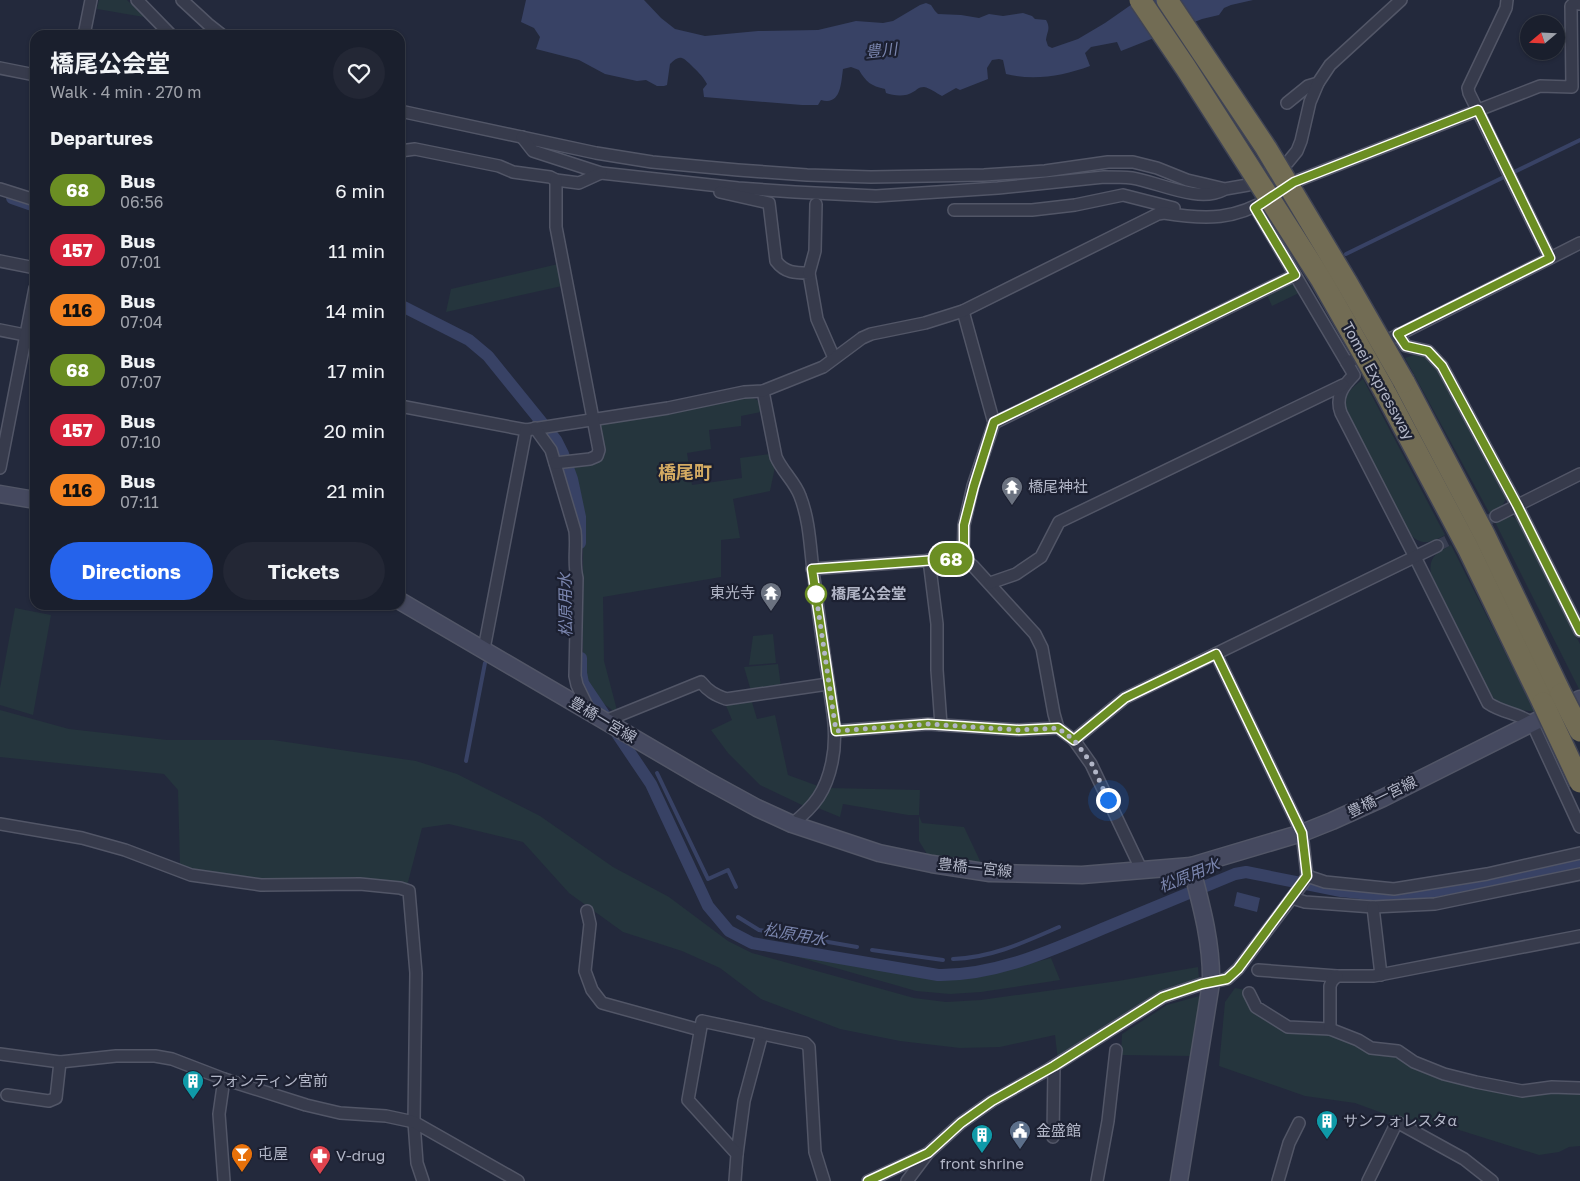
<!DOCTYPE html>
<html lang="en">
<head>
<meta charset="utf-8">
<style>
  :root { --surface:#1a1f2d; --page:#232735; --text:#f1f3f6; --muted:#9fa2aa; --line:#383d49; --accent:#2563eb }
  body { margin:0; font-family:"Golos Text","Noto Sans JP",sans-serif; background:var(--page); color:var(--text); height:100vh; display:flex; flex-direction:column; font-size:19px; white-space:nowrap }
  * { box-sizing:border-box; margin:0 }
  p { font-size:16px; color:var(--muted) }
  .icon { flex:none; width:28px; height:28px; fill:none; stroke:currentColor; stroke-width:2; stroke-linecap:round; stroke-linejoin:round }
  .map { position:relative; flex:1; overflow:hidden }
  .side { position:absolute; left:30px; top:30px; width:375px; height:580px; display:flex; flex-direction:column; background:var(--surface); border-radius:15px; box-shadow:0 1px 4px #0004,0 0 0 1px var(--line) }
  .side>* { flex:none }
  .badge { padding:0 10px; border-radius:16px; font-size:18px; line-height:32px }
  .needle { width:32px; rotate:251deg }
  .fabs { position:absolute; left:1520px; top:15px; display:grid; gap:10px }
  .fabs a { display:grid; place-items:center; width:45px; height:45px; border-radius:50%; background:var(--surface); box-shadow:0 1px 4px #0004,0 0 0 1px var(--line); font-size:25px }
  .you { position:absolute; width:25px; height:25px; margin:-12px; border:4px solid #fff; border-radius:50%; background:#1a73e8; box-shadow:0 0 0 8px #1a73e833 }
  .map>.badge { position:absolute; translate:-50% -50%; box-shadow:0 0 0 2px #fff }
  h2 { padding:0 20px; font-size:19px; line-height:45px }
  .round { display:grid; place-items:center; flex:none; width:52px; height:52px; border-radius:26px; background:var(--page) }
  .summary { display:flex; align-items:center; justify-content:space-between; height:85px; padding:0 20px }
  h1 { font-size:24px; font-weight:700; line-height:38px }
  .action { display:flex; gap:10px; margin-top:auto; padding:10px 20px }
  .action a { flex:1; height:58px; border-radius:30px; background:var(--accent); color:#fff; font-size:20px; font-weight:700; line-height:58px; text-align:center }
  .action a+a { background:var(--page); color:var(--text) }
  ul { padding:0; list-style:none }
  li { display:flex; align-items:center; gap:15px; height:60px; padding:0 20px }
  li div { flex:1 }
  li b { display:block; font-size:19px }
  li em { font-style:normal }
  li .badge { min-width:55px; font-weight:700; text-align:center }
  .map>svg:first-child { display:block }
</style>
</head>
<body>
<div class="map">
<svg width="1580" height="1181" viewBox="0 0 1580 1181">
  <rect width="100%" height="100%" fill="#23293c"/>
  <g fill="#25353d">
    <polygon points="99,0 127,0 144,17 97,9"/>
    <polygon points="558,264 562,286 446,312 451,289"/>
    <polygon points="1293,282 1299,293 1272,306 1267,295"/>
    <path d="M1414,355C1424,355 1430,360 1437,367L1505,494L1506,499L1502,506L1490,514L1405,358Z"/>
    <path d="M1363,379L1445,535C1432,542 1422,547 1410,534L1346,412C1341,396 1352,388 1363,379Z"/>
    <path d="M751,397L759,401L761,412L741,416V426L709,430L711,449L687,453L692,485L742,478L740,458L770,454L775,467L770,491L733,499L740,538L721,540V577L603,597L604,661L618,714C600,701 589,695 583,673V517L576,479L570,463L598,458V424Z"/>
    <polygon points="1508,516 1513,517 1520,523 1580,644 1580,691 1495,522"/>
    <path d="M1451,545L1535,712C1518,709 1500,709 1490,693L1431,574C1428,557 1437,552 1451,545Z"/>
    <polygon points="15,608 51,615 33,715 0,705 0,688"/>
    <polygon points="773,634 776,663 749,665 753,636"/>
    <polygon points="778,664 781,687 751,691 744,667"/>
    <polygon points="751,699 757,719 775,715 788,775 818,786 814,796 804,806 760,785 728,753 711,730 732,720 724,701"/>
    <polygon points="0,710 69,729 167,740 273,740 416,761 457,774 540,816 613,867 669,897 728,941 752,953 914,998 946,1002 981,1000 1118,981 1198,967 1199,979 1161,992 1058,1061 1055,1035 1000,1047 960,1048 900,1041 840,1029 761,999 720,968 682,951 623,932 569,893 523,842 449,824 422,828 407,886 261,881 192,871 180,866 178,790 164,774 0,757"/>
    <polygon points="829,788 920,790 919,815 908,815 843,804 840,817 818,808 827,795"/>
    <polygon points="919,816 922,823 964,827 981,863 927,854 919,841"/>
    <polygon points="780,952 938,980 980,977 1051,958 1060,980 981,992 950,994 916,991"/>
    <polygon points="1235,988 1246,990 1255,1012 1330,1033 1397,1054 1444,1080 1477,1088 1523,1095 1552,1092 1580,1093 1580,1146 1569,1147 1559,1152 1539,1155 1456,1129 1385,1114 1355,1103 1305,1096 1219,1066 1225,1002"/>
    <polygon points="1203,995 1192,1056 1121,1055 1122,1034 1167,1005"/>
  </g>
  <g fill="#384265">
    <path d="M526,0H644L661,18L675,29L705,36L758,31L818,30L856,21L883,23L893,21L920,5L926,3L931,5L935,11L938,14L961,15L979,18L989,14L1003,16L1023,13L1032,16L1035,19L1046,20C1051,29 1047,31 1046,40L1048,46L1052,48L1078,39L1105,23L1138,0H1253L1231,5L1224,8L1219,15L1202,19L1121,51L1117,42L1091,47L1085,53L1090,66C1063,76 1034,81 1006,74L1003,60L999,59L992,60L987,68L988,79L960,90L956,88L942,96C936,93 930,88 924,87C918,87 917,90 913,92C906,97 894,96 886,93L885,89C871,86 866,82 859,70L851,67L843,69C841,83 841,106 821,100L818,105H802L704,97L703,89L707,84C702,75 697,71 691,65C682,56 679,55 670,64L667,85L664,86H657L646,80L637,81L605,74L579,60L536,49L540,37L534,28L521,22Z"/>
    <polygon points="1237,892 1260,898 1257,912 1234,906"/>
  </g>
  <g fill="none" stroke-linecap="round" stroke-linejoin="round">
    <g stroke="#384265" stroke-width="4">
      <polyline points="1346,254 1580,140"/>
      <polyline points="466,761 485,663"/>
      <polyline points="657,773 708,879 728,870 736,887"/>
      <polyline points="738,917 759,930 857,947"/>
      <polyline points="872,950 943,960"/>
      <path d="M953,959C991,958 1025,942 1059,927"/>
    </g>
    <g stroke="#384265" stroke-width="12">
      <polyline points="12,198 35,206"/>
      <polyline points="400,305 469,340 488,356 556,440 563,454 572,479 580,517 580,543"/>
      <path d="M581,658V673L583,683L651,784L708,906L729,931L752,943L938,975C996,976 1049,951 1102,929C1146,911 1191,892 1235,874L1246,872L1341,891L1389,896L1415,895L1570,866L1580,863"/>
    </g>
    <polyline stroke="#383e51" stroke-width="11" stroke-dasharray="11 5.5" stroke-linecap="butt" points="1437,546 1496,516"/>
    <g stroke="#525667" stroke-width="14">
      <g id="street">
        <polyline points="137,0 171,35"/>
        <polyline points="182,0 208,24 222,35"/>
        <polyline points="1507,0 1506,8 1468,88 1469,93 1550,258"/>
        <polyline points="84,35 91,0"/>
        <polyline points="0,68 35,75"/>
        <polyline points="1287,103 1308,86 1318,83 1330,65 1401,0"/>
        <polyline points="400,111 596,153 652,162 738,170 807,175 871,177 984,175 1045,171 1108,162 1133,162 1157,168 1187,180 1225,189 1248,185 1288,162 1297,151 1301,141 1310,102 1318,83"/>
        <path d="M522,137L533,151L601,173L738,188L795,192L876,196L998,188L1104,177C1114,177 1123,177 1132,178C1158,182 1198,203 1223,190"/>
        <polyline points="400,151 415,149 499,166 513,172 550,177 556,180 579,183 601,173"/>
        <polyline points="1286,188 1294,182 1540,86 1572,87 1571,6 1574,3 1580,4"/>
        <polyline points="0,189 35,200"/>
        <path d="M720,192L769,203L776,261C785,273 795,273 809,273L817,319L834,358"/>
        <polyline points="1255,207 1347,363"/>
        <polyline points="954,210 1032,210 1075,205 1123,195 1174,208"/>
        <polyline points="0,261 35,268"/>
        <polyline points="809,273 815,251 816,204"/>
        <polyline points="963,311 994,423 973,486 964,525 963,558"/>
        <polyline points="0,330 35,337"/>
        <polyline points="1398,334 1406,346 1428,351 1442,366 1517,505 1580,631"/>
        <polyline points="1392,338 1580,243"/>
        <path d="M1353,360L1347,363L1354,375C1343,386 1335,397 1341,413L1415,557L1488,703C1502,713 1519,713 1532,723L1580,827"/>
        <path d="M763,391L776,457C782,471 795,482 800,496C811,524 810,555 815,585C819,617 823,648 828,679C832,708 838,734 832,762C826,791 815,806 792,824"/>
        <path d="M400,406L526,430L668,408L744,392L763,391L823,367L862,338L871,334L925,323L963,311L1158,214L1164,213C1207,220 1235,220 1272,197"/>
        <polyline points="994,423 1295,275"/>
        <path d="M535,428L551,450L575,531C577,547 573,562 577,578L575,676L577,685L590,712"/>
        <polyline points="555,463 590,459 597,456 599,450 556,227 556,180"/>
        <polyline points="0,468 35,288"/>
        <polyline points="1496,516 1580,474"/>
        <polyline points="929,560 937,624 937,670 941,725"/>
        <polyline points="812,569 963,558 973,566 1035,634 1042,648 1054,714 1058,728 1074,740 1091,764 1142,871"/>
        <polyline points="990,583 1016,574 1041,557 1059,522 1343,385"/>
        <polyline points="484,649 526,430"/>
        <path d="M605,721L701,682C708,691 715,695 726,699L828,684"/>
        <polyline points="835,731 928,724 1019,730 1058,728"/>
        <polyline points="1074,740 1125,698 1437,546"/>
        <polyline points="0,824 82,838 125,850 191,875 261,885 360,884 400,888 409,891 416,973 414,1122 417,1163 423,1181"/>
        <polyline points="1307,876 1325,882 1394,889 1487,874 1580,853"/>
        <polyline points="1292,898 1305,902 1373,907 1435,904 1580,874"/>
        <polyline points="1373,907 1381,975"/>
        <polyline points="587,911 590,924 585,971 592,990 602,1003 700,1030"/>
        <polyline points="1258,970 1337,976 1374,976 1580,936"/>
        <polyline points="1249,993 1256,1007 1288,1027 1330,1029 1358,1040 1371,1048 1398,1051 1414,1062 1444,1074 1476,1082 1522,1091 1552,1087 1580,1088"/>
        <polyline points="1330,1029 1330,986 1332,981 1337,976"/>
        <polyline points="0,1054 60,1062 116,1056 155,1056 172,1059 224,1079 306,1105 340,1113 386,1116 414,1122 518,1181"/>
        <polyline points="224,1079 219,1114 224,1181"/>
        <polyline points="7,1095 49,1101 56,1098 60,1062"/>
        <polyline points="1053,1137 1054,1066"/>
        <polyline points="737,1154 744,1101 762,1034"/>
        <polyline points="735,1181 737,1154 688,1100 702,1021 805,1043 809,1047 815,1152 824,1181"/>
        <polyline points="868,1181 926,1154"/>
        <polyline points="907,1181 928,1153 961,1123 992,1101 1049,1069 1163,997 1202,984 1227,979 1238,969 1303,883 1307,876 1302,833 1216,654"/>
        <polyline points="1097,1181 1108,1121 1116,1050"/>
        <polyline points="1278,1181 1289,1143 1299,1123"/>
        <polyline points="1368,1181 1397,1122 1464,1159 1492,1181"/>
      </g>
    </g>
    <g stroke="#525667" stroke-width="19">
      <g id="secondary">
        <polyline points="0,494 35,500"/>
        <polyline points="400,601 704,779 757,808 792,824 879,853 932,864 990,873 1082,875 1191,866 1302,833 1332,821 1383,798 1580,699"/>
        <path d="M1179,1181L1211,983C1212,943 1201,904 1191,866"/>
      </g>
    </g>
    <g stroke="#3f4354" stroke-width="24">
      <g id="highway">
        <polyline points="1404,382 1485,536 1561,694"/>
        <polyline points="1384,390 1468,548 1543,703"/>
      </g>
    </g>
    <use href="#street" stroke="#373b4c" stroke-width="11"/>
    <use href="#secondary" stroke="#45495f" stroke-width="16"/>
    <use href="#highway" stroke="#726c54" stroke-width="21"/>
    <g stroke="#3f4354" stroke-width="24" stroke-linecap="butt">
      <g id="highway-bridge">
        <polyline points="1140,0 1186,68 1321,279 1384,390"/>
        <polyline points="1167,0 1266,148 1347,283 1404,382"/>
        <polyline points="1561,694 1580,731"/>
        <polyline points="1543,703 1580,782"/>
      </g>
    </g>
    <use href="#highway-bridge" stroke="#726c54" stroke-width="21"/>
  </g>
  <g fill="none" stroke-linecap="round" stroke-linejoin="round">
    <g stroke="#fff" stroke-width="11">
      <polyline id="line" points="868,1181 928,1153 961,1123 992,1101 1054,1066 1163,997 1202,984 1227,979 1238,969 1307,876 1302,833 1216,654 1125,698 1074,740 1058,728 1019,730 928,724 836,731 812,569 964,558 964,525 974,486 994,422 1295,275 1255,208 1294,182 1478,110 1550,258 1398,334 1406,346 1428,351 1442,366 1517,505 1580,631"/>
    </g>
    <use href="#line" stroke="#6b8e23" stroke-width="8"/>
    <polyline stroke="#b2b6c7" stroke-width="5" stroke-dasharray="0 9" points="816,594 815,588 836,731 928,724 1019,730 1058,728 1074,740 1092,764 1108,800"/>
  </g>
  <defs>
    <g id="temple-pin" transform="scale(1.125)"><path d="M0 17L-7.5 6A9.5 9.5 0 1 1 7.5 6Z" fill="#6b7280" stroke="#1c2031"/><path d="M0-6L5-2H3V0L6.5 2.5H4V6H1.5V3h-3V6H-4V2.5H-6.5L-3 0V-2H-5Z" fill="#fff"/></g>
    <g id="building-pin" transform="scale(1.125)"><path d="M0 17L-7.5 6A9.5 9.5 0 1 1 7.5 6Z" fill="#0f9aa8" stroke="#1c2031"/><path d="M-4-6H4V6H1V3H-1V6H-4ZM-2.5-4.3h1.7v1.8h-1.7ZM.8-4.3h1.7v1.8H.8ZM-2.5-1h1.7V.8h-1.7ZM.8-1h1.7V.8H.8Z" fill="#fff"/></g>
    <g id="civic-pin" transform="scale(1.125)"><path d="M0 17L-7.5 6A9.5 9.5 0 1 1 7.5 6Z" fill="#5c6f8a" stroke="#1c2031"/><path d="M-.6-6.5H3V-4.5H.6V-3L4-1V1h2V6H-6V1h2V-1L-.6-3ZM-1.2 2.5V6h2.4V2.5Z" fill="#fff"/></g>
    <g id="bar-pin" transform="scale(1.125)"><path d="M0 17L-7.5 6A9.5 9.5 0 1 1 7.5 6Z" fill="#e8710a" stroke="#1c2031"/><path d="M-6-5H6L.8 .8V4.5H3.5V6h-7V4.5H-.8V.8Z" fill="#fff"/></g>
    <g id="pharmacy-pin" transform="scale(1.125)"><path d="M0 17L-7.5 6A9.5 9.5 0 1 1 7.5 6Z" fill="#e0444e" stroke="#1c2031"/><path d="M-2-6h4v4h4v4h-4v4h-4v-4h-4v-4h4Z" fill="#fff"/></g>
  </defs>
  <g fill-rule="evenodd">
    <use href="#temple-pin" x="1012" y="487"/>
    <use href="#temple-pin" x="771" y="593"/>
    <use href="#building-pin" x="193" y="1081"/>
    <use href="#building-pin" x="1327" y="1121"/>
    <use href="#civic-pin" x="1020" y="1131"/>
    <use href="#building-pin" x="982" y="1135"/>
    <use href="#bar-pin" x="242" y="1154"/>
    <use href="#pharmacy-pin" x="320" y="1156"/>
  </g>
  <circle fill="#fff" stroke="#6b8e23" stroke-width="2.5" cx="816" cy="594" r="10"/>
  <g text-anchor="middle" stroke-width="4.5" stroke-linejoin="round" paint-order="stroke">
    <g font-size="15" fill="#b2b6c7" stroke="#1c2031">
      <text transform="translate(1378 381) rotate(61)" y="5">Tomei Expressway</text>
      <text transform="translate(603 720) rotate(31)" y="5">豊橋一宮線</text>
      <text transform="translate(1382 797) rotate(-26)" y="5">豊橋一宮線</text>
      <text transform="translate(975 868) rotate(6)" y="5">豊橋一宮線</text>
    </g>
    <g font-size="15" fill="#b2b6c7" stroke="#1c2031" text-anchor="start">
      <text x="1028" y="492">橋尾神社</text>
      <text x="755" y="598" text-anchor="end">東光寺</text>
      <text x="209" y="1086">フォンティン宮前</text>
      <text x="1343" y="1126">サンフォレスタα</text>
      <text x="1036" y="1136">金盛館</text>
      <text x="258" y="1159">屯屋</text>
      <text x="336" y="1161">V-drug</text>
      <text x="982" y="1169" text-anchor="middle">front shrine</text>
    </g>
    <g font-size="15" font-weight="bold" fill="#b2b6c7" stroke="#1c2031" text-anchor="start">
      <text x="831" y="599">橋尾公会堂</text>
    </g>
    <g font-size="16" font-style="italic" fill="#7b86af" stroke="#1c2031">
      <text transform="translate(881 50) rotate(-6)" y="6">豊川</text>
      <text transform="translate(565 605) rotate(-91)" y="6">松原用水</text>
      <text transform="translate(1189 875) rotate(-22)" y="6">松原用水</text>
      <text transform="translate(795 934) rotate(10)" y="6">松原用水</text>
    </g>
    <g font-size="18" font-weight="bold" fill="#d3aa62" stroke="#1c2031">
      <text x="685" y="479">橋尾町</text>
    </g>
  </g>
</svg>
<div class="fabs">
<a><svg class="needle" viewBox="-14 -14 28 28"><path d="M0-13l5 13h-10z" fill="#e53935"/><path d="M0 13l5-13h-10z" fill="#9fa2aa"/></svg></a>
</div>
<div class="you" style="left:1108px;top:800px"></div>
<b class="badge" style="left:951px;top:559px;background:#6b8e23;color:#fff">68</b>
<section class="side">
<div class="summary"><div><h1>橋尾公会堂</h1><p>Walk · 4 min · 270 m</p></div><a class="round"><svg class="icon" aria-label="heart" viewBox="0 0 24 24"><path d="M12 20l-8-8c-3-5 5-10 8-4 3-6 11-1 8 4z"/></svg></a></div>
<h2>Departures</h2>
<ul>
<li><span class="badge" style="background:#6b8e23;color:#fff">68</span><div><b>Bus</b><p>06:56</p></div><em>6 min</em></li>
<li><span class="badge" style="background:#d7263d;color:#fff">157</span><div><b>Bus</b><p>07:01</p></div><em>11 min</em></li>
<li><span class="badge" style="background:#f58220;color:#111">116</span><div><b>Bus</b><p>07:04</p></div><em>14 min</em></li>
<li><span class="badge" style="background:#6b8e23;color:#fff">68</span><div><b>Bus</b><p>07:07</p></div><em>17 min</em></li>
<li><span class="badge" style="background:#d7263d;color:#fff">157</span><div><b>Bus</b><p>07:10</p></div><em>20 min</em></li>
<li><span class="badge" style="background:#f58220;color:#111">116</span><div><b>Bus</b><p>07:11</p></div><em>21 min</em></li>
</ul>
<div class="action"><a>Directions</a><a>Tickets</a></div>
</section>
</div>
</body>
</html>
